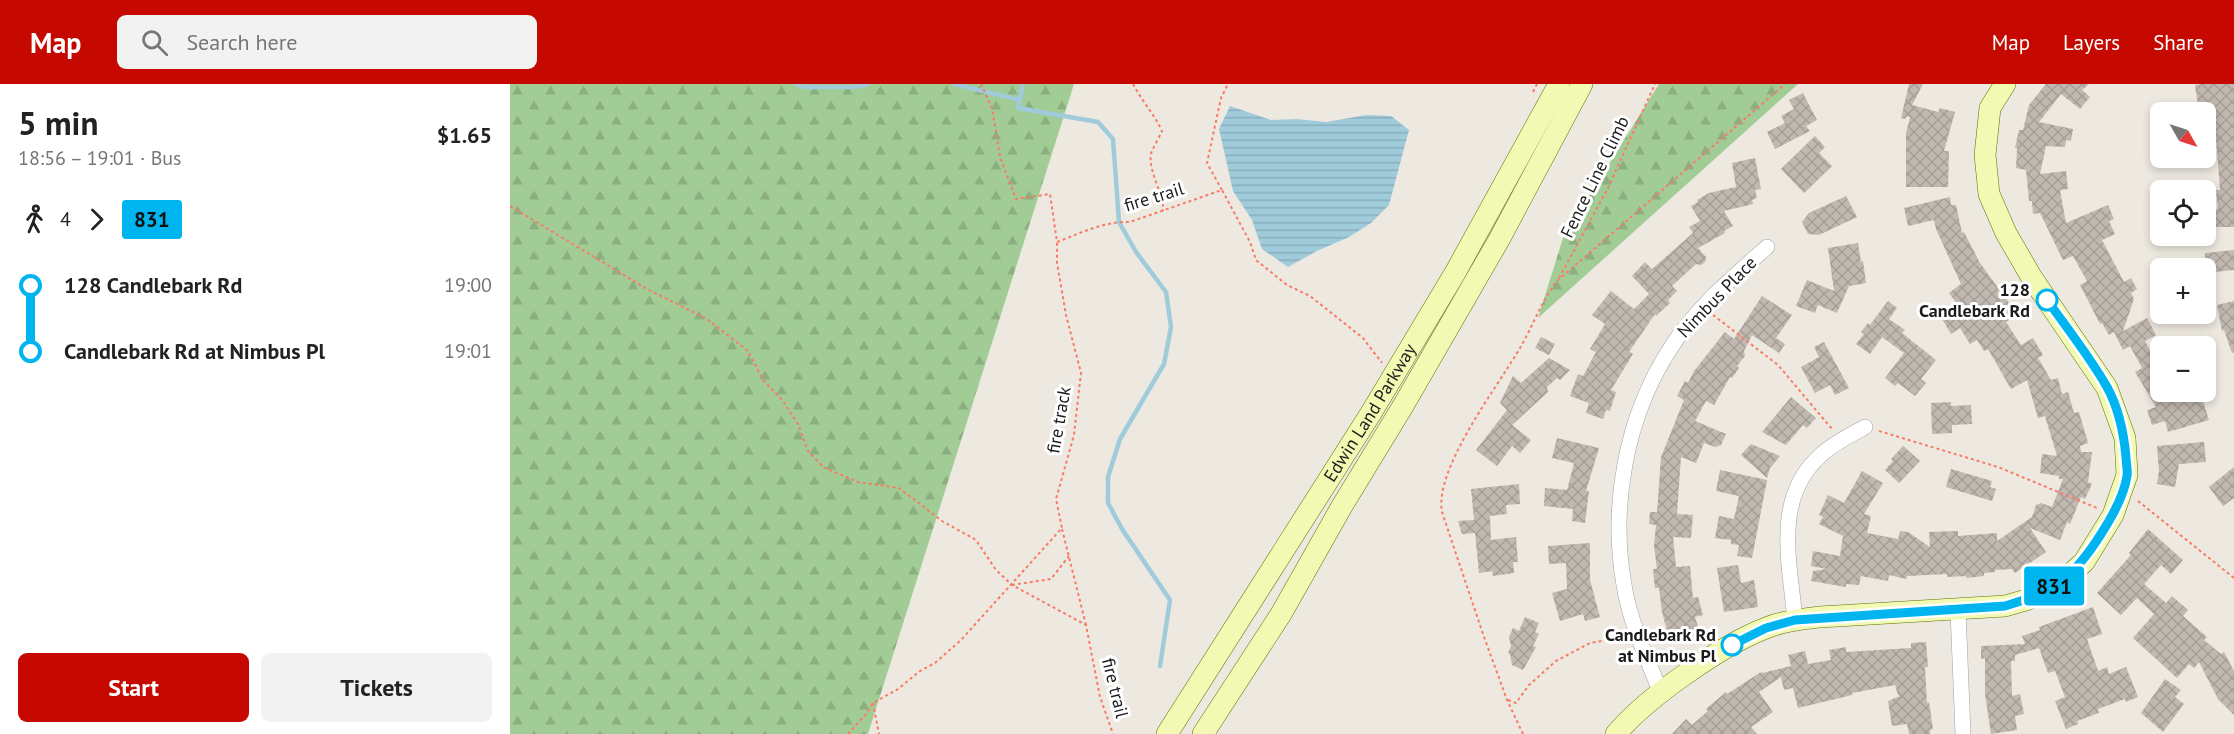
<!DOCTYPE html>
<html lang="en">
<head>
<meta charset="utf-8">
<style>
  :root { --surface:#fff; --page:#f2f2f2; --text:#222; --muted:#767676; --accent:#c50901 }
  body { margin:0; font-family:"PT Sans",sans-serif; background:var(--page); color:var(--text); height:100vh; display:flex; flex-direction:column; font-size:22px; white-space:nowrap }
  * { box-sizing:border-box; margin:0 }
  p { font-size:20px; color:var(--muted) }
  .icon { flex:none; width:33px; height:33px; fill:none; stroke:currentColor; stroke-width:2; stroke-linecap:round; stroke-linejoin:round }
  .map { position:relative; flex:1; overflow:hidden }
  .sheet { display:flex; flex-direction:column; background:var(--surface); width:510px }
  .sheet>* { flex:none }
  .badge { padding:0 12px; border-radius:4px; font-size:21px; line-height:39px }
  .needle { width:39px; rotate:129deg }
  .buttons { position:absolute; left:1640px; top:18px; display:grid; gap:12px }
  .buttons a { display:grid; place-items:center; width:66px; height:66px; border-radius:9px; background:var(--surface); box-shadow:0 3px 9px #0003; font-size:30px }
  .map>.badge { position:absolute; translate:-50% -50%; box-shadow:0 0 0 3px #fff }
  .legs { display:flex; align-items:center; gap:9px; height:66px; padding:0 18px; font-size:20px }
  .legs p { margin-inline-start:auto }
  .summary { display:flex; align-items:center; justify-content:space-between; height:102px; padding:0 18px }
  h1 { font-size:33px; font-weight:800; line-height:45px }
  .cta { display:flex; gap:12px; margin-top:auto; padding:12px 18px }
  .cta a { flex:1; height:69px; border-radius:9px; background:var(--accent); color:#fff; font-size:24px; font-weight:800; line-height:69px; text-align:center }
  .cta a+a { background:var(--page); color:var(--text) }
  ul { padding:0 18px; list-style:none }
  li { display:flex; align-items:center; gap:21px; height:66px; font-size:22px }
  li i { display:grid; place-items:center; width:9px; height:100%; margin:0 8px; background:currentColor }
  li i::after { content:''; width:15px; height:15px; margin:-8px; border:4px solid; border-radius:50%; background:var(--surface) }
  li p { margin-inline-start:auto }
  li:first-child i { background:linear-gradient(#0000 50%,currentColor 0) }
  li:last-child i { background:linear-gradient(currentColor 50%,#0000 0) }
  header { display:flex; align-items:center; gap:36px; box-sizing:border-box; height:84px; padding:0 30px; background:var(--accent); color:#fff }
  header strong { font-size:28px }
  nav { display:flex; gap:33px; margin-inline-start:auto; font-size:21px }
  .search { width:420px; height:54px; background:var(--page); display:flex; align-items:center; gap:15px; box-sizing:border-box; padding:0 21px; border-radius:9px; color:var(--muted); font-size:22px }
  main { display:flex; flex:1; min-height:0 }
  .map>svg:first-child { display:block }
</style>
</head>
<body>
<header>
<strong>Map</strong>
<div class="search"><svg class="icon" aria-label="search" viewBox="0 0 24 24"><circle cx="10" cy="10" r="6"/><path d="M15 15l6 6"/></svg>Search here</div>
<nav><a>Map</a><a>Layers</a><a>Share</a></nav>
</header>
<main>
<section class="sheet">
<div class="summary"><div><h1>5 min</h1><p>18:56 – 19:01 · Bus</p></div><b>$1.65</b></div>
<div class="legs"><svg class="icon" aria-label="walk" viewBox="0 0 24 24"><circle cx="13" cy="4" r="2"/><path d="M13 8l-2 6 4 7M11 14l-3 7M7 12l3-4h3l4 4"/></svg>4<svg class="icon" aria-label="forward" viewBox="0 0 24 24"><path d="M9 5l7 7-7 7"/></svg><b class="badge" style="background:#00b5ef;color:#111">831</b></div>
<ul>
<li><i style="color:#00b5ef"></i><b>128 Candlebark Rd</b><p>19:00</p></li>
<li><i style="color:#00b5ef"></i><b>Candlebark Rd at Nimbus Pl</b><p>19:01</p></li>
</ul>
<div class="cta"><a>Start</a><a>Tickets</a></div>
</section>
<div class="map">
<svg width="1724" height="650" viewBox="0 0 1724 650">
  <defs>
    <pattern id="forest-firs" width="22" height="20" patternUnits="userSpaceOnUse" patternTransform="scale(1.5)"><rect width="22" height="20" fill="#a2cc95"/><path d="M5 1l3.5 6h-7zM16 11l3.5 6h-7z" fill="#8baf80"/></pattern>
    <pattern id="water-rules" width="6" height="5" patternUnits="userSpaceOnUse" patternTransform="scale(1.5)"><rect width="6" height="5" fill="#a0cbdb"/><path d="M0 2.5h6" fill="none" stroke="#89aebb"/></pattern>
    <pattern id="building-cross-hatch" width="8" height="8" patternUnits="userSpaceOnUse" patternTransform="scale(1.5)"><rect width="8" height="8" fill="#c1b8b0"/><path d="M0 0l8 8M0 8l8-8" fill="none" stroke="#a59e97"/></pattern>
  </defs>
  <rect width="100%" height="100%" fill="#ede9e0"/>
  <g fill="url(#forest-firs)">
    <polygon points="0,0 564,0 358,650 0,650"/>
    <polygon points="1149,0 1288,0 1028,234 1053,154"/>
  </g>
  <polygon fill="url(#water-rules)" points="720,22 761,36 786,35 816,38 856,31 881,32 899,46 879,121 861,139 839,153 807,167 778,183 752,165 742,136 723,107 709,45"/>
  <g fill="none" stroke-linecap="round" stroke-linejoin="round">
    <g stroke="#a0cbdb" stroke-width="4.5">
      <polyline points="286,0 294,3 344,3 359,0"/>
      <polyline points="444,0 510,16"/>
      <polyline points="513,0 508,24 588,38 603,55 609,138 626,168 656,208 661,243 654,280 610,355 598,393 598,419 612,445 660,516 650,582"/>
    </g>
  </g>
  <g fill="url(#building-cross-hatch)">
    <polygon points="1399,0 1413,0 1402,21 1428,28 1430,24 1445,28 1434,67 1439,67 1438,103 1396,103 1396,49 1400,33 1397,32 1395,35 1391,34"/>
    <polygon points="1536,0 1579,0 1572,6 1580,13 1570,25 1551,10 1529,38 1563,45 1561,57 1556,56 1555,63 1536,62 1530,90 1556,87 1558,105 1550,106 1556,139 1598,121 1604,135 1599,137 1605,150 1592,156 1614,198 1621,194 1627,205 1621,209 1624,215 1613,247 1637,234 1646,251 1635,257 1646,278 1650,276 1650,308 1690,308 1699,336 1658,348 1655,337 1642,341 1637,326 1646,323 1625,288 1632,284 1620,262 1613,266 1604,248 1599,251 1592,239 1590,240 1570,201 1577,197 1563,172 1553,176 1530,129 1523,130 1522,117 1519,117 1516,86 1506,84 1507,64 1505,64 1509,46 1513,46 1519,21"/>
    <polygon points="1692,0 1724,0 1724,143 1706,143 1705,125 1708,125 1706,106 1710,106 1706,54 1701,55 1700,20 1688,22 1685,1"/>
    <polygon points="1293,9 1307,36 1296,42 1300,47 1265,65 1257,48 1275,39 1271,32 1284,25 1279,16"/>
    <polygon points="1305,52 1315,63 1309,69 1322,82 1294,109 1271,85"/>
    <polygon points="1245,74 1251,105 1245,106 1247,114 1242,116 1243,120 1214,127 1223,142 1214,147 1215,149 1188,164 1196,173 1195,178 1191,181 1186,180 1162,202 1167,207 1158,216 1160,219 1146,232 1145,230 1119,268 1123,270 1101,306 1106,308 1100,327 1096,326 1093,335 1076,329 1079,319 1060,312 1068,290 1073,292 1086,268 1080,265 1095,240 1082,231 1101,207 1124,225 1139,210 1122,192 1135,178 1142,185 1183,149 1179,143 1190,137 1181,122 1188,118 1187,116 1199,109 1226,103 1222,79"/>
    <polygon points="1336,112 1347,133 1309,151 1298,150 1292,138 1299,129"/>
    <polygon points="1440,113 1441,121 1446,121 1452,149 1454,148 1470,179 1508,231 1496,238 1511,261 1523,254 1533,271 1528,274 1541,296 1548,294 1552,310 1558,308 1564,329 1569,328 1578,359 1570,362 1571,368 1582,368 1578,398 1582,400 1575,415 1571,413 1560,440 1557,438 1550,456 1520,444 1536,468 1505,489 1502,485 1485,486 1485,488 1474,489 1474,492 1456,494 1456,492 1437,493 1437,490 1397,492 1396,495 1379,491 1378,497 1351,492 1349,501 1336,500 1336,503 1301,497 1303,487 1317,485 1301,482 1303,467 1330,472 1333,452 1309,440 1313,433 1309,431 1318,411 1334,419 1352,387 1373,399 1354,430 1361,432 1357,449 1388,455 1390,447 1398,448 1420,463 1419,448 1448,447 1448,452 1487,449 1487,457 1522,433 1526,421 1531,419 1542,423 1553,395 1549,395 1549,392 1530,389 1532,370 1547,372 1535,332 1528,334 1517,296 1501,305 1478,265 1474,267 1467,256 1460,260 1450,244 1441,250 1432,235 1450,224 1439,209 1451,200 1426,145 1424,136 1398,142 1394,124"/>
    <polygon points="1348,159 1351,178 1353,177 1356,199 1339,202 1327,229 1308,221 1305,229 1286,222 1297,196 1324,207 1318,164"/>
    <polygon points="1724,166 1724,186 1695,189 1695,169"/>
    <polygon points="1252,212 1282,231 1266,254 1275,260 1269,269 1242,251 1234,267 1235,272 1227,282 1229,284 1222,294 1220,293 1204,321 1196,317 1185,337 1216,350 1211,361 1205,363 1194,359 1186,379 1171,373 1167,430 1183,431 1181,454 1163,453 1166,483 1180,482 1183,514 1188,513 1193,531 1185,533 1190,549 1160,558 1152,528 1149,504 1145,504 1143,485 1147,485 1144,462 1146,441 1139,440 1140,428 1147,428 1151,373 1174,316 1167,312 1175,297 1178,299 1184,287 1215,248 1224,255"/>
    <polygon points="1378,217 1387,224 1379,235 1395,246 1392,249 1426,276 1411,295 1416,299 1405,312 1388,299 1385,302 1375,294 1394,269 1372,253 1360,270 1346,260 1354,250 1351,248 1358,239 1360,241"/>
    <polygon points="1724,217 1724,268 1722,269 1714,246 1712,247 1707,221"/>
    <polygon points="1031,253 1045,260 1039,271 1025,264"/>
    <polygon points="1314,258 1339,304 1325,311 1320,301 1305,309 1291,283 1309,273 1304,263"/>
    <polygon points="1039,274 1060,286 1050,296 1047,294 1037,303 1038,308 1002,341 1021,356 1010,369 1002,362 987,382 966,366 997,326 990,319 1003,292 1011,299"/>
    <polygon points="1281,313 1306,334 1297,344 1293,341 1276,361 1252,348"/>
    <polygon points="1441,318 1441,322 1461,321 1462,340 1442,341 1442,349 1422,350 1421,319"/>
    <polygon points="1047,354 1089,364 1076,407 1079,407 1075,439 1062,437 1063,425 1034,422 1035,404 1057,406 1064,379 1042,374"/>
    <polygon points="1694,358 1696,378 1669,380 1665,403 1647,400 1649,387 1647,362"/>
    <polygon points="1241,360 1270,372 1260,384 1257,394 1231,371"/>
    <polygon points="1393,362 1410,377 1389,399 1375,386 1383,377 1381,375"/>
    <polygon points="1724,383 1724,414 1713,422 1699,403"/>
    <polygon points="1441,385 1482,397 1480,403 1486,405 1482,417 1436,403"/>
    <polygon points="1210,386 1257,396 1242,474 1227,472 1229,461 1221,460 1221,456 1205,454 1209,432 1224,435 1229,412 1206,407"/>
    <polygon points="1009,400 1010,420 996,421 997,430 980,432 981,456 1006,453 1008,478 1003,478 1004,489 983,492 982,487 969,489 965,449 952,450 948,437 964,436 961,405"/>
    <polygon points="1638,445 1673,476 1661,490 1651,481 1634,500 1656,519 1662,512 1678,526 1673,532 1697,553 1694,556 1711,570 1714,568 1724,587 1724,631 1708,615 1689,578 1684,584 1679,580 1667,594 1623,554 1644,530 1627,514 1611,531 1587,509 1621,471 1619,469"/>
    <polygon points="1080,459 1080,496 1090,533 1075,537 1073,530 1050,537 1042,509 1057,505 1056,479 1039,480 1038,462"/>
    <polygon points="1228,481 1231,499 1244,496 1248,523 1214,528 1207,484"/>
    <polygon points="1583,523 1592,550 1577,555 1588,587 1597,583 1599,590 1616,583 1628,613 1616,618 1615,615 1588,625 1589,629 1567,637 1568,640 1556,645 1545,617 1555,613 1545,587 1538,589 1529,564 1505,571 1505,577 1501,577 1502,612 1510,610 1514,630 1505,632 1507,646 1481,650 1475,610 1475,574 1471,575 1471,562 1515,560 1512,552 1530,546 1529,543"/>
    <polygon points="1015,533 1029,539 1025,548 1029,550 1023,562 1026,563 1013,586 1002,581 1000,570 998,569 1001,562 999,553 1003,544 1009,547"/>
    <polygon points="1416,558 1418,583 1415,583 1417,619 1419,618 1423,645 1420,646 1420,650 1399,650 1397,640 1382,642 1378,617 1390,612 1388,611 1385,601 1342,609 1342,611 1288,624 1283,604 1274,606 1271,593 1249,608 1263,628 1241,643 1247,650 1162,650 1176,635 1182,641 1198,627 1196,625 1216,608 1217,610 1251,588 1252,589 1281,582 1278,571 1295,567 1298,580 1321,576 1319,566 1336,563 1336,568 1401,564 1401,559"/>
    <polygon points="1655,595 1671,606 1665,613 1674,620 1653,648 1631,629"/>
  </g>
  <g fill="none" stroke-linecap="round" stroke-linejoin="round">
    <g stroke="#a2a2a2" stroke-width="16">
      <g id="street">
        <polyline points="1448,526 1453,650"/>
        <path d="M1285,536C1280,479 1262,413 1312,370C1324,359 1340,351 1355,343"/>
        <path d="M1151,609C1137,574 1120,539 1114,501C1100,421 1116,333 1160,265C1185,225 1222,194 1257,163"/>
      </g>
    </g>
    <g stroke="#5f6f05" stroke-width="22">
      <g id="secondary">
        <path id="s1" d="M657,650L861,329L945,189L1049,0"/>
        <polyline points="693,650 771,530 832,422 893,322 990,154 1072,0"/>
        <path d="M1106,650C1136,614 1212,561 1256,544C1273,537 1292,535 1310,533L1495,522L1516,516L1536,507L1557,493L1574,478L1603,431L1617,391L1615,354L1597,304L1522,194L1496,149L1479,110L1475,71L1480,24L1495,0"/>
      </g>
    </g>
    <g stroke="#f97b65" stroke-width="2" stroke-dasharray="3 3" stroke-linecap="butt">
      <path d="M471,0L482,24L490,73L506,115L540,110L547,158C571,149 594,137 620,138L712,106L740,158L746,176L777,201L800,212L853,254L872,279"/>
      <path d="M623,0C632,17 644,30 652,47C649,54 643,63 641,70C638,88 654,109 653,127"/>
      <polyline points="1023,8 1027,0"/>
      <polyline points="712,106 697,79 711,14 718,0"/>
      <polyline points="0,122 137,205 197,235 238,267 253,296 273,317 288,340 298,367 313,383 348,398 389,404 432,437 466,456 486,486 502,501 576,541 590,613 603,650"/>
      <polyline points="1049,194 1098,104 1145,0"/>
      <polyline points="1203,231 1268,281 1322,345"/>
      <polyline points="1369,347 1488,383 1587,424"/>
      <polyline points="1628,417 1724,494"/>
      <polyline points="552,445 576,541"/>
      <polyline points="502,501 541,495 559,472"/>
      <polyline points="998,616 1006,619 1019,601 1046,577 1080,559 1102,555 1111,546"/>
      <polyline points="363,619 369,650"/>
      <polyline points="338,650 357,629 363,619 388,605 410,587 425,579 451,556 552,444 546,415 564,351 571,289 556,231 547,179 547,158"/>
      <path d="M1013,650L997,616L973,550L932,428C924,386 985,306 1007,269C1022,245 1030,219 1047,197L1275,0"/>
    </g>
    <use href="#street" stroke="#fff" stroke-width="15"/>
    <use href="#secondary" stroke="#f2f9b2" stroke-width="21"/>
  </g>
  <g fill="none" stroke-linecap="round" stroke-linejoin="round">
    <g stroke="#fff" stroke-width="14">
      <path id="line-1" d="M1222,561L1256,544L1285,536L1495,522C1544,508 1564,493 1591,450C1602,433 1614,412 1617,392C1618,386 1616,379 1616,373C1614,351 1608,323 1597,303C1580,273 1557,244 1537,216"/>
    </g>
    <use href="#line-1" stroke="#00b5ef" stroke-width="9"/>
  </g>
  <g fill="#fff" stroke="#00b5ef" stroke-width="3">
    <circle cx="1537" cy="216" r="10"/>
    <circle cx="1222" cy="561" r="10"/>
  </g>
  <g text-anchor="middle" stroke-width="6" stroke-linejoin="round" paint-order="stroke">
    <g font-size="18" fill="#1b1b1b" stroke="#fff">
      <text transform="translate(1085 93) rotate(-64)" y="6">Fence Line Climb</text>
      <text transform="translate(644 113) rotate(-17)" y="6">fire trail</text>
      <text transform="translate(1207 213) rotate(-46)" y="6">Nimbus Place</text>
      <text dy="6" stroke="none"><textPath href="#s1" startOffset="380">Edwin Land Parkway</textPath></text>
      <text transform="translate(549 336) rotate(-80)" y="6">fire track</text>
      <text transform="translate(605 604) rotate(76)" y="6">fire trail</text>
    </g>
    <g font-size="18" font-weight="bold" fill="#1b1b1b" stroke="#fff" text-anchor="end">
      <text x="1520" y="212">128<tspan x="1520" dy="21">Candlebark Rd</tspan></text>
      <text x="1206" y="557">Candlebark Rd<tspan x="1206" dy="21">at Nimbus Pl</tspan></text>
    </g>
  </g>
</svg>
<div class="buttons">
<a><svg class="needle" viewBox="-14 -14 28 28"><path d="M0-13l5 13h-10z" fill="#e53935"/><path d="M0 13l5-13h-10z" fill="#767676"/></svg></a>
<a><svg class="icon" aria-label="locate" viewBox="0 0 24 24"><circle cx="12" cy="12" r="6"/><path d="M12 2v4M12 18v4M2 12h4M18 12h4"/></svg></a>
<a>+</a>
<a>−</a>
</div>
<b class="badge" style="left:1544px;top:502px;background:#00b5ef;color:#111">831</b>
</div>
</main>
</body>
</html>
